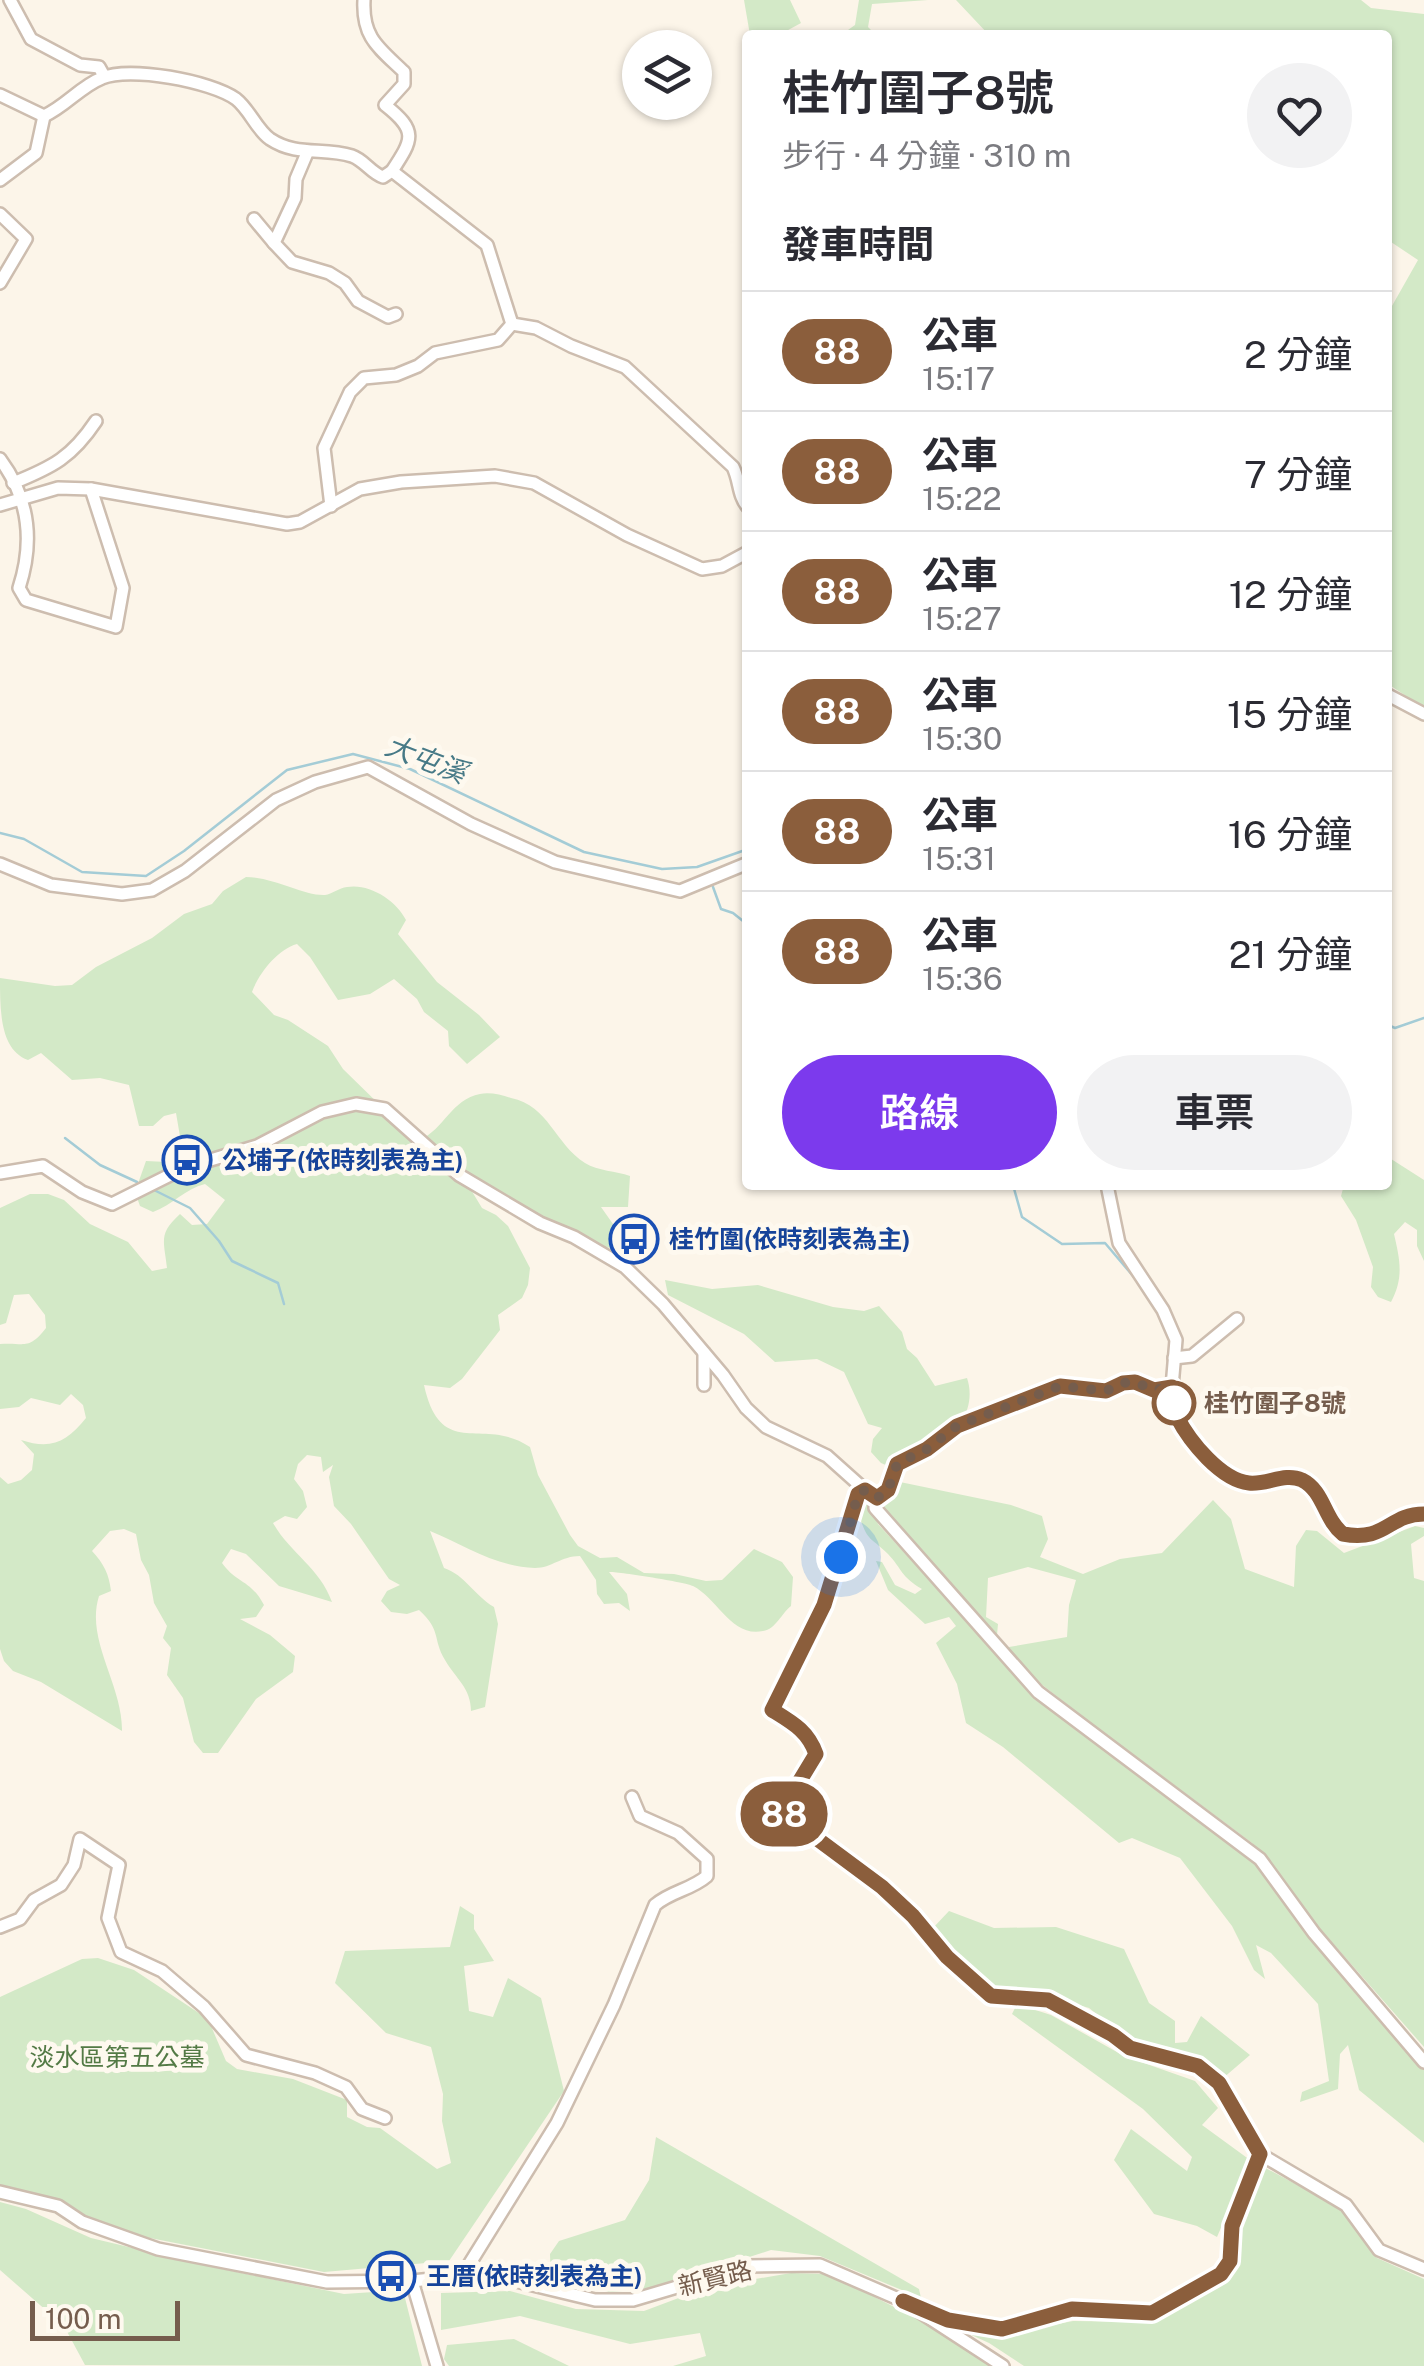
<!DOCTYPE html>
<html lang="zh-TW">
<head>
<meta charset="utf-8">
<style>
  :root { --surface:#fff; --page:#f2f2f3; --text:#2b2b33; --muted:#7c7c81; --line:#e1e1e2; --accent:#7c3aed }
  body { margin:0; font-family:"Public Sans","Noto Sans TC",sans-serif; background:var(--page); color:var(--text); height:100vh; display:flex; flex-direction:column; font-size:38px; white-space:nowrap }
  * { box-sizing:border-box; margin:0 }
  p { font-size:32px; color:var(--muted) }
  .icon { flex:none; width:55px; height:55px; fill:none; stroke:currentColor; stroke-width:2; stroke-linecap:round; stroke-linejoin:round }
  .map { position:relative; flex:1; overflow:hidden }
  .sheet { position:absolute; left:742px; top:30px; width:650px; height:1160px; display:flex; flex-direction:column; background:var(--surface); border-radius:10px; box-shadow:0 2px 8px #0004 }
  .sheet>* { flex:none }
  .badge { padding:0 20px; border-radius:32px; font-size:35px; line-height:65px }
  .fabs { position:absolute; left:622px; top:30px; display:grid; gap:20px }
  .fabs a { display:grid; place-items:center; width:90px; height:90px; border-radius:50%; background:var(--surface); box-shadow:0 2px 8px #0004; font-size:50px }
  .scale { position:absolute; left:30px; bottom:25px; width:150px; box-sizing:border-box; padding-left:10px; border:5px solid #755d4d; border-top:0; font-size:28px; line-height:35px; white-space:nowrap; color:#755d4d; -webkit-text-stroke:8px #fef9ef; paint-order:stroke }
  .you { position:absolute; width:50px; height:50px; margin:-25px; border:8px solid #fff; border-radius:50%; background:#1a73e8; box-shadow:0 0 0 15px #1a73e833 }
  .map>.badge { position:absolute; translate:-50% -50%; box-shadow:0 0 0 5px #fff }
  h2 { padding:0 40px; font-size:38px; line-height:90px }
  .round { display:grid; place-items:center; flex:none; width:105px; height:105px; border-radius:52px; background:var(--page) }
  .headline { display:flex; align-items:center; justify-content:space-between; height:170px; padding:0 40px }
  h1 { font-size:48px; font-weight:600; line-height:75px }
  .button { display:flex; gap:20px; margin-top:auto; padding:20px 40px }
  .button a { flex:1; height:115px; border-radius:60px; background:var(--accent); color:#fff; font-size:40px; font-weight:600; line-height:115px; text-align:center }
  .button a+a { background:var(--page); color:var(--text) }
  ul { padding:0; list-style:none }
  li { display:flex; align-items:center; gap:30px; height:120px; padding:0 40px; border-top:2px solid var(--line) }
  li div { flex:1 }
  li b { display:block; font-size:38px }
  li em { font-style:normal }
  li .badge { min-width:110px; font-weight:700; text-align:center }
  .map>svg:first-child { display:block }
</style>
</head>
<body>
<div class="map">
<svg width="1424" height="2366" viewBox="0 0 1424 2366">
  <rect width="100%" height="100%" fill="#fcf5e9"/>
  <g fill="#d3e9c7">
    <polygon points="744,0 790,0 801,23 779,35 750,35"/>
    <polygon points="859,0 928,0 872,4 868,27 876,35 841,35 855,25"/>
    <polygon points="956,0 1361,0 1371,8 1424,14 1424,708 1388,684 1388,313 1418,260 1388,240 1388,35 989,35"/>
    <path d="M246,877C273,877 304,896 325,895C332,894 339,888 347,887C369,883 396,900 406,920L398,934L437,982L479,1015L500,1037L467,1064L449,1046L448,1031L424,1012L417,999L394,979L370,994L338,1000L310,957L297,944C278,949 259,973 252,992L274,1015L288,1020L328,1046L343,1069L387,1112L404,1135L420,1140C444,1129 452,1099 480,1094C490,1092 502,1095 511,1098C549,1106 555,1144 585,1163C598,1171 616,1171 630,1176L628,1207H601L620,1234L623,1249C570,1249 505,1197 459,1170L482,1208L496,1215L508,1226L530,1268L528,1285L522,1298L498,1315L500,1330L462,1379L450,1388L424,1385C441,1462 483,1415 530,1447L538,1475L570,1535L578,1546L600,1558L617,1557L644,1573L674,1574L706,1581L722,1580L754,1549L782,1562L793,1577L791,1606C781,1614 776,1629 763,1631C732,1638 717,1598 693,1586C685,1582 615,1571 609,1572L627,1594L630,1611L619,1603L604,1604L597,1594L596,1580L580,1556C561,1556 552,1568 535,1568C496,1567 464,1545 430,1531L444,1568C465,1575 474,1595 494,1607L498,1624L485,1707L471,1711C471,1688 456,1679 445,1660C432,1638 442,1631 419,1610L407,1614L391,1612L381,1601L387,1591L400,1585L389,1579L351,1524L334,1506L329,1477L333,1465L323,1472L321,1457L307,1455L298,1464L294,1479L303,1491L307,1507L297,1519L285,1516L273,1523C290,1553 320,1568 332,1602L279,1586L246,1554L231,1549L222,1563C236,1583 251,1580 264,1605L256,1617L240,1619L270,1635L295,1656L293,1672L256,1699L218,1753H203L194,1742L183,1698L167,1675L171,1648L163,1638L167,1626L154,1603L149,1575L141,1560L136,1534L124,1529L110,1531L92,1551C104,1564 109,1574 111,1591L99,1596C85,1640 123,1685 122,1731L41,1682L13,1671L4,1661L0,1649V1477L8,1484L21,1480L32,1470L34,1454L21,1440C51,1450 67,1442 86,1418L83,1405L71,1394L60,1405L31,1398L19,1407L0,1409V1344C25,1342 28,1351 46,1328L45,1315L29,1294L14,1295L6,1323L0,1325V1208L30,1194H48L64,1200L90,1224L128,1242L152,1271L167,1268C164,1241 158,1234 180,1214L192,1225L207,1224L225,1200L205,1184C185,1189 172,1205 153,1212L140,1206L135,1192L146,1161L167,1162L183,1154L176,1113L164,1116L153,1126H139L129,1085L100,1078L72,1080L41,1053L28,1060C0,1050 0,1011 0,978L55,986L72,985L96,967L152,938L184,914L212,904L223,891Z"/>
    <path d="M1388,1157L1424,1180V1261L1417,1246V1230L1405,1222L1394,1234C1400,1260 1404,1278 1391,1302L1378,1297L1371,1287L1373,1267L1356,1220L1341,1196L1344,1185H1388Z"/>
    <path d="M665,1280L712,1289L758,1285L833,1307L864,1311L879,1306L902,1332L907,1349L917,1358L935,1386L967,1378C976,1404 961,1433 937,1446L925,1440L911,1446L895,1469L881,1463L871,1452L873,1439L882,1428L868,1424L844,1372L817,1359L775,1362L744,1334L668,1295Z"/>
    <polygon points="900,1482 1011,1505 1042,1516 1048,1539 1040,1557 1083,1574 1120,1559 1162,1553 1213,1500 1231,1519 1245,1569 1294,1587 1296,1546 1306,1530 1317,1531 1344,1553 1415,1526 1424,1528 1424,1536 1411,1544 1414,1578 1424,1581 1424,2047 1322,1931 1252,1843 1087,1720 1036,1680 1003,1648 1067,1637 1069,1605 1076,1580 1028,1567 988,1578 986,1617 998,1624 997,1635 932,1568 882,1510"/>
    <path d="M869,1501L878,1524L1036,1696L1257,1865L1359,1996L1424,2070V2143L1359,2090L1348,2045L1340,2054L1338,2089L1300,2102L1302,2092L1329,2081L1318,2004L1271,1953L1256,1945L1265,1979L1254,1970L1232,1926L1180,1858L1132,1838L1119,1843L1003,1747L966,1723L957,1684L936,1643L956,1626L949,1617L925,1624L888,1590L876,1561L882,1562L895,1585L915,1594L922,1589C900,1576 903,1570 888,1554C870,1536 868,1543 859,1515Z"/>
    <polygon points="460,1906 474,1915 474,1929 494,1961 464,1966 469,2011 493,2017 508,1978 541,1998 564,2091 449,2261 324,2272 109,2230 61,2202 0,2186 0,1997 82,1959 98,1958 134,1970 208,2019 226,2061 237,2069 293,2079 347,2100 347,2117 367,2127 380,2128 437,2169 451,2163 442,2121 443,2094 431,2047 386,2033 335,1983 345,1951 450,1947"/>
    <polygon points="949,1911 994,1928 1056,1927 1124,1949 1149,2003 1175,2021 1175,2043 1187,2042 1201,2016 1250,2055 1222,2079 1169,2050 1128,2039 1089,2008 1052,1997 994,1987 932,1929"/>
    <polygon points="1017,2004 1051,2015 1124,2056 1195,2081 1218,2108 1202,2125 1250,2160 1217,2237 1197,2226 1154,2214 1114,2160 1131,2129 1187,2171 1192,2157 1143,2109 1012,2014"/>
    <polygon points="656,2137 919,2289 921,2298 820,2256 771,2250 653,2288 612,2292 551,2282 550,2254 559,2241 625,2220 649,2180"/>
    <polygon points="1260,2165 1342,2209 1377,2258 1424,2279 1424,2366 1024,2366 989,2343 967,2333 1006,2334 1073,2321 1157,2322 1230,2280 1236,2261 1237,2225"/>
    <polygon points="0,2202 26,2209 91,2238 217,2268 344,2294 403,2290 422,2366 85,2365 64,2326 0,2270"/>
    <polygon points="791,2273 829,2274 926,2323 992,2366 673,2366 706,2356 700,2333 630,2344 520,2316 441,2330 441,2293 510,2291 576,2309 644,2311 708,2287"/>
    <polygon points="514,2339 569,2366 449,2366 444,2359 447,2345"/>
  </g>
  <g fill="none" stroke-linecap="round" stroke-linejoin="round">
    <g stroke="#a4ccd6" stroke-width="2.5">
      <polyline points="0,833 24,839 82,872 146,876 184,851 287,770 353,754 410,769 584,852 662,869 697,867 748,849"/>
      <polyline points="713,887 721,909 733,913 748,925"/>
      <polyline points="1388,1025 1395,1028 1424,1018"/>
      <polyline points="65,1138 100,1165 137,1182"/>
      <polyline points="1013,1185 1022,1217 1062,1244 1105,1243 1139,1283"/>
      <polyline points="154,1190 190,1208 219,1241 232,1261 278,1283 284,1304"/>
    </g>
    <g stroke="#cdbdaf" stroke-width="16">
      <g id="minor">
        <polyline points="10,0 31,39 80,65 99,67 104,76"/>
        <path d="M364,0C362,38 379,48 404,72V84L385,105C418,131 413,139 392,171"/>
        <path d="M0,95L44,116C66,106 81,86 102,78C129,66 211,81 236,99C250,110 256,129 270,139C297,157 323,147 352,156C364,160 371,173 383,177L392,171L487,245L512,324"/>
        <polyline points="307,153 296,179 295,198 274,243 292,262 329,273 345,283 358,301 388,317 396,314"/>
        <polyline points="0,180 36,153 44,116"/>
        <polyline points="0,214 26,239 0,283"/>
        <polyline points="254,219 274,243"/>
        <path d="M0,459C29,498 34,542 19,588L26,600L116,627L123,588L91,489"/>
        <path d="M13,483C53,467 72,457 96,421"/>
        <polyline points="0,505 58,488 91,489 287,524 300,522 360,489 401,482 495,476 534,483 627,535 702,569 722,566 748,552"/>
        <path d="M331,506L324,448L350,392L364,378L396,375L418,366L435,353L498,340L512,324L536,328L571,346L625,367L733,467C740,481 738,496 748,507"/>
        <polyline points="1388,695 1424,714"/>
        <polyline points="0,864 51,885 122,894 152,890 185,871 276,800 315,782 368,767 471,824 555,862 680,891 748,863"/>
        <path d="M0,1173L43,1166L82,1192L112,1204L184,1168L257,1146L322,1112L356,1104L385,1109L459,1175L540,1223L574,1237L625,1267L663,1304L723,1375L746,1408L766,1427L827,1456L865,1490L858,1494L854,1504L824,1605L772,1711C793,1723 808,1731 816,1754L781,1812L883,1887L913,1916L947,1957L991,1996L1048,2001L1113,2035L1130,2048L1197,2066L1219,2083L1260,2154"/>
        <polyline points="704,1353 704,1385"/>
        <polyline points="1174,1358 1192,1356 1237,1319"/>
        <path d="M1172,1387C1173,1396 1173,1409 1177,1417C1190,1442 1221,1481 1250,1483C1272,1485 1290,1469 1309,1485C1331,1502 1324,1534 1360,1537C1383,1539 1400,1514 1424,1514"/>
        <polyline points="865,1490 877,1497 875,1508 1038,1692 1260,1859 1314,1933 1424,2062"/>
        <polyline points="877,1497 888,1489 897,1464 927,1449 957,1426 1060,1387 1105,1391 1123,1383 1135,1382 1154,1389 1172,1387 1176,1340 1163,1310 1119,1243 1107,1185"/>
        <polyline points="0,1927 20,1919 34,1900 61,1885 74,1865 80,1839 119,1865 108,1918 121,1952 162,1971 204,2007 246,2055 315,2073 346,2087 362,2109 385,2118"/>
        <polyline points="0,2192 58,2206 82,2222 158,2249 327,2282 412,2281 462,2276 512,2280 595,2300 633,2300 748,2266 820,2265 903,2301 1003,2366"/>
        <path d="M462,2276L557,2123L614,2005L655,1905C671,1891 691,1890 707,1876V1859L678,1833L640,1816L632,1797"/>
        <polyline points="412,2281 437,2366"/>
        <polyline points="934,2314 948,2320 1002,2329 1040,2321 1072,2309 1152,2313 1177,2301 1221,2273 1229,2261 1232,2225 1260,2154 1346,2205 1379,2250 1424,2269"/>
      </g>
    </g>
    <use href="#minor" stroke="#fff" stroke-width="11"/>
  </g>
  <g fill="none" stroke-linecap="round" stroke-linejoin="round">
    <g stroke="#fff" stroke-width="22">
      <path id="line" d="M903,2301L948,2320L1002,2329L1072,2309L1152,2313L1221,2274L1230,2261L1232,2226L1260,2154L1219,2083L1198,2066L1130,2048L1113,2035L1048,2000L991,1996L947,1957L913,1916L882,1887L781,1812L816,1754C808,1731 793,1723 772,1710L824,1605L858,1494L865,1490L877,1498L888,1490L897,1464L927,1449L957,1426L1060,1386L1106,1391L1123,1383L1135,1382L1154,1390L1172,1387C1173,1397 1173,1409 1177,1417C1190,1442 1221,1480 1249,1483C1268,1485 1284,1472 1302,1480C1324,1491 1324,1519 1343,1534C1387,1542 1388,1514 1424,1514"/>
    </g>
    <use href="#line" stroke="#8b5e3c" stroke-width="15"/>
    <polyline stroke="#755d4d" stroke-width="10" stroke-dasharray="0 18" points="841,1557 858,1494 865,1490 877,1498 888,1490 897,1464 927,1449 957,1426 1060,1386 1106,1391 1123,1383 1135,1382 1154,1390 1172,1387 1176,1415 1174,1403"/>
  </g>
  <defs>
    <g id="bus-ring" transform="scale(2.5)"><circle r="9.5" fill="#fef9ef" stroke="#1a4fb4" stroke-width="1.5"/><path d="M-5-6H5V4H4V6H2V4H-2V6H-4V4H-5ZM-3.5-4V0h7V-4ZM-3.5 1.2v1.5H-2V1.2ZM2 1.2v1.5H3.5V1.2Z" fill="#1a4fb4"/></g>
  </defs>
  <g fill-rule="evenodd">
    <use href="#bus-ring" x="187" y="1160"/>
    <use href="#bus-ring" x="634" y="1239"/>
    <use href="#bus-ring" x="391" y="2276"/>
  </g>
  <circle fill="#fff" stroke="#8b5e3c" stroke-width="5" cx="1174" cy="1403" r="20"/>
  <g text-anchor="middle" stroke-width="10" stroke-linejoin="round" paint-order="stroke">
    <g font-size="25" font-weight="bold" fill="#164399" stroke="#fef9ef" text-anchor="start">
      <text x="222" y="1169">公埔子(依時刻表為主)</text>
      <text x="669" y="1248">桂竹圍(依時刻表為主)</text>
      <text x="426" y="2285">王厝(依時刻表為主)</text>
    </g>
    <g font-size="25" font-weight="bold" fill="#755d4d" stroke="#fef9ef" text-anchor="start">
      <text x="1204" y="1412">桂竹圍子8號</text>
    </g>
    <g font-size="25" fill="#537a45" stroke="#fef9ef">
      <text x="117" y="2066">淡水區第五公墓</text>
    </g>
    <g font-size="25" fill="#755d4d" stroke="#fef9ef">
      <text transform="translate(715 2278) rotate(-14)" y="9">新賢路</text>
    </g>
    <g font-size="28" font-style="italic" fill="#477a87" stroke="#fef9ef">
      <text transform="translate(426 759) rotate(21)" y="10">大屯溪</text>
    </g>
  </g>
</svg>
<div class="fabs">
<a><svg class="icon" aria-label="layers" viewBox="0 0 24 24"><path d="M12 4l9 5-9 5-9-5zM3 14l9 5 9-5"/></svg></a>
</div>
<div class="scale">100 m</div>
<div class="you" style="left:841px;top:1557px"></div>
<b class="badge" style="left:784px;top:1814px;background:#8b5e3c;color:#fff">88</b>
<section class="sheet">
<div class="headline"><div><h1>桂竹圍子8號</h1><p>步行 · 4 分鐘 · 310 m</p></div><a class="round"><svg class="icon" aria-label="heart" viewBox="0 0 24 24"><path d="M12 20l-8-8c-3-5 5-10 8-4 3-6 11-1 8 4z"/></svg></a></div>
<h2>發車時間</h2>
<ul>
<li><span class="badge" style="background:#8b5e3c;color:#fff">88</span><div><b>公車</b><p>15:17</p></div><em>2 分鐘</em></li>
<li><span class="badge" style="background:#8b5e3c;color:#fff">88</span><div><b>公車</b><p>15:22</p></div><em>7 分鐘</em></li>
<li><span class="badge" style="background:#8b5e3c;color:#fff">88</span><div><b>公車</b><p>15:27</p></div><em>12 分鐘</em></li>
<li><span class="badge" style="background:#8b5e3c;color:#fff">88</span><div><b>公車</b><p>15:30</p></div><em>15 分鐘</em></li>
<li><span class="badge" style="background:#8b5e3c;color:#fff">88</span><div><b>公車</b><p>15:31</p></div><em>16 分鐘</em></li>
<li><span class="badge" style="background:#8b5e3c;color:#fff">88</span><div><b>公車</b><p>15:36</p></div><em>21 分鐘</em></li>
</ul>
<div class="button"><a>路線</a><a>車票</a></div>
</section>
</div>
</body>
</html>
